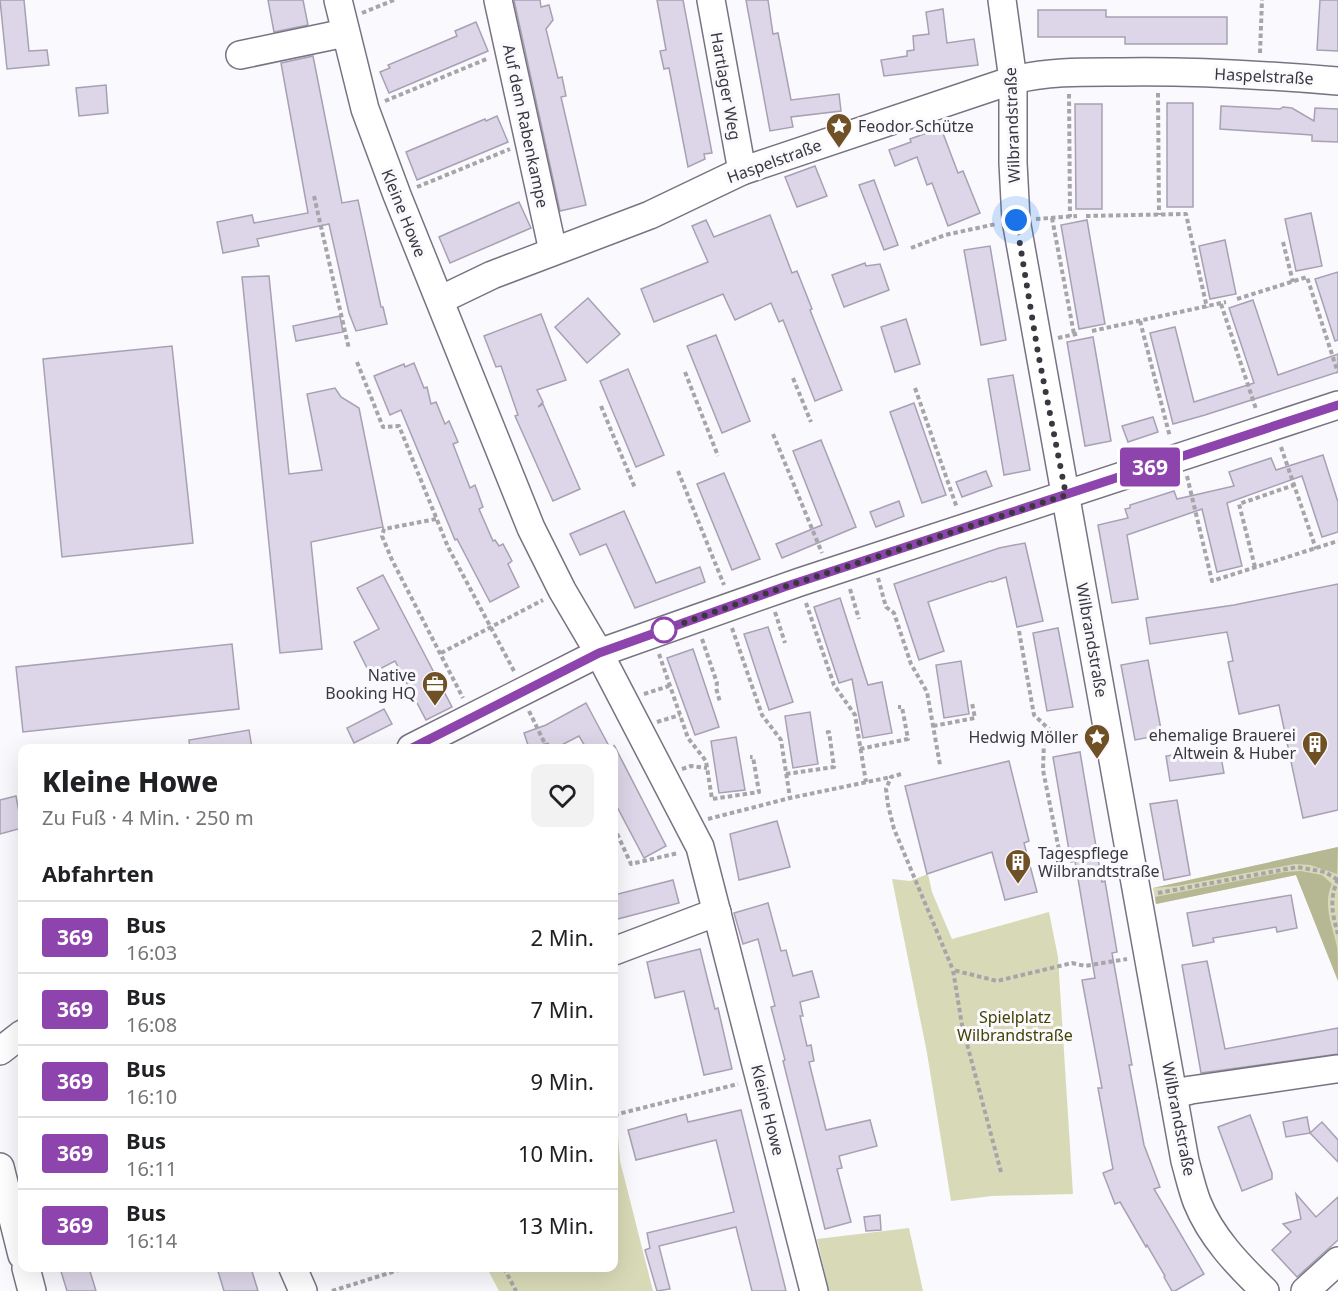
<!DOCTYPE html>
<html lang="de">
<head>
<meta charset="utf-8">
<style>
  :root { --surface:#fff; --page:#f2f2f2; --text:#202124; --muted:#757577; --line:#e0e0e0 }
  body { margin:0; font-family:"Noto Sans",sans-serif; background:var(--page); color:var(--text); height:100vh; display:flex; flex-direction:column; font-size:22px; white-space:nowrap }
  * { box-sizing:border-box; margin:0 }
  p { font-size:20px; color:var(--muted) }
  .icon { flex:none; width:33px; height:33px; fill:none; stroke:currentColor; stroke-width:2; stroke-linecap:round; stroke-linejoin:round }
  .map { position:relative; flex:1; overflow:hidden }
  .details { position:absolute; left:18px; top:744px; width:600px; height:528px; display:flex; flex-direction:column; background:var(--surface); border-radius:12px; box-shadow:0 6px 24px #0002 }
  .details>* { flex:none }
  .badge { padding:0 12px; border-radius:4px; font-size:21px; line-height:39px }
  .you { position:absolute; width:30px; height:30px; margin:-15px; border:4px solid #fff; border-radius:50%; background:#1a73e8; box-shadow:0 0 0 9px #1a73e833 }
  .map>.badge { position:absolute; translate:-50% -50%; box-shadow:0 0 0 3px #fff }
  h2 { padding:0 24px; font-size:22px; line-height:54px }
  .round { display:grid; place-items:center; flex:none; width:63px; height:63px; border-radius:12px; background:var(--page) }
  .headline { display:flex; align-items:center; justify-content:space-between; height:102px; padding:0 24px }
  h1 { font-size:28px; font-weight:800; line-height:45px }
  ul { padding:0; list-style:none }
  li { display:flex; align-items:center; gap:18px; height:72px; padding:0 24px; border-top:2px solid var(--line) }
  li div { flex:1 }
  li b { display:block; font-size:22px }
  li em { font-style:normal }
  li .badge { min-width:66px; font-weight:700; text-align:center }
  .map>svg:first-child { display:block }
</style>
</head>
<body>
<div class="map">
<svg width="1338" height="1291" viewBox="0 0 1338 1291">
  <rect width="100%" height="100%" fill="#faf9fd"/>
  <g fill="#d8dab7">
    <polygon points="1338,847 1338,981 1296,875 1156,904 1153,888"/>
    <polygon points="928,874 932,892 952,939 1049,912 1058,957 1073,1194 992,1196 951,1201 927,1053 892,879 910,881"/>
    <polygon points="617,1123 620,1161 653,1291 499,1291 487,1268 614,1268 614,1124"/>
    <polygon points="909,1228 923,1291 829,1291 817,1239"/>
  </g>
  <g fill="#b6b894">
    <polygon points="1338,847 1337,874 1310,865 1295,864 1177,886 1153,888"/>
    <path d="M1301,871L1322,875L1332,884C1322,904 1333,927 1337,947C1338,957 1338,970 1338,981L1296,875L1156,904L1155,897L1284,872Z"/>
  </g>
  <g fill="#dcd6e8" stroke="#a7a1b3" stroke-width="1.5">
    <polygon points="0,0 24,0 29,51 47,50 49,65 7,69"/>
    <polygon points="268,0 303,0 308,25 274,32"/>
    <polygon points="514,0 540,0 541,7 549,5 553,20 546,29 558,78 562,77 566,96 561,97 586,205 560,211"/>
    <polygon points="657,0 683,0 712,153 704,154 705,159 688,167 669,68 664,69 660,51 666,50"/>
    <polygon points="746,0 768,0 773,34 778,33 791,100 839,94 841,111 791,117 793,127 770,131"/>
    <polygon points="1320,0 1338,0 1338,51 1317,50"/>
    <polygon points="943,9 947,43 974,39 978,65 884,76 881,60 907,56 907,51 914,50 913,36 929,34 926,12"/>
    <polygon points="1038,10 1106,10 1106,17 1227,17 1227,44 1125,44 1125,37 1038,37"/>
    <polygon points="476,22 488,51 389,93 380,72 390,68 388,65 457,36 455,31"/>
    <polygon points="313,56 342,203 358,200 381,307 383,307 387,324 356,331 349,313 329,224 257,239 259,246 223,253 217,222 252,215 254,223 308,213 281,63"/>
    <polygon points="106,85 108,113 79,116 76,88"/>
    <rect x="1167" y="103" width="26" height="104"/>
    <polygon points="1075,104 1102,104 1102,209 1076,209"/>
    <polygon points="1221,106 1280,109 1283,107 1292,108 1314,121 1315,108 1338,109 1338,142 1312,141 1312,135 1220,129"/>
    <polygon points="497,116 508,142 417,180 406,152 485,119 486,121"/>
    <polygon points="941,128 958,173 963,171 980,213 948,226 932,183 927,185 917,157 895,166 889,150 911,142 910,139"/>
    <polygon points="815,166 827,196 797,207 785,177"/>
    <polygon points="874,180 898,245 884,250 859,185"/>
    <polygon points="519,202 531,228 450,263 439,237"/>
    <polygon points="1311,213 1322,266 1296,271 1285,219"/>
    <polygon points="770,215 792,273 797,271 812,309 810,310 842,390 815,401 783,320 779,322 771,303 735,320 723,294 654,322 641,289 708,262 692,226 706,220 714,237"/>
    <polygon points="1087,220 1105,324 1079,329 1061,225"/>
    <polygon points="1225,240 1236,294 1210,299 1199,246"/>
    <polygon points="990,246 1006,340 981,345 964,250"/>
    <polygon points="865,263 866,266 880,264 889,290 844,307 832,275"/>
    <polygon points="1338,272 1338,340 1335,341 1315,279"/>
    <polygon points="269,276 289,474 322,470 307,394 335,388 341,397 359,408 383,527 311,542 322,649 280,653 242,277"/>
    <polygon points="588,298 620,334 587,363 555,327"/>
    <polygon points="1253,300 1278,375 1338,354 1338,372 1205,415 1173,424 1150,333 1175,327 1194,402 1254,383 1229,308"/>
    <polygon points="541,314 566,380 537,390 543,402 538,407 543,404 580,489 553,501 515,416 518,415 501,366 496,367 484,336"/>
    <polygon points="340,316 343,332 296,341 293,326"/>
    <polygon points="906,319 920,364 895,372 881,327"/>
    <polygon points="716,335 750,421 722,433 687,346"/>
    <polygon points="1093,337 1111,441 1085,446 1067,342"/>
    <polygon points="172,346 193,543 62,557 43,359"/>
    <polygon points="414,363 424,388 427,387 431,404 436,402 445,424 449,421 458,442 453,444 470,488 475,485 483,507 479,509 493,541 495,540 499,546 503,544 512,561 508,564 519,587 490,602 457,539 455,540 401,410 390,415 374,376 404,364 405,367"/>
    <polygon points="628,369 664,455 636,467 600,381"/>
    <polygon points="1013,375 1030,470 1004,475 988,379"/>
    <polygon points="914,403 946,495 922,503 890,412"/>
    <polygon points="1153,417 1158,432 1128,442 1122,426"/>
    <polygon points="821,440 856,527 782,558 776,544 822,525 793,451"/>
    <polygon points="1323,455 1338,502 1338,532 1322,537 1302,476 1227,503 1242,566 1217,572 1202,509 1127,535 1138,599 1112,603 1098,525 1128,518 1125,509 1130,508 1130,505 1174,491 1177,499 1234,486 1229,472 1271,458 1276,470"/>
    <polygon points="986,471 992,486 962,497 956,482"/>
    <polygon points="724,473 760,559 732,570 697,484"/>
    <polygon points="899,501 904,516 876,527 870,512"/>
    <polygon points="624,511 656,583 700,567 705,582 635,608 606,544 580,555 570,534"/>
    <polygon points="1025,543 1043,621 1017,627 1006,577 992,582 991,581 928,602 944,651 919,660 894,584 999,548"/>
    <polygon points="383,575 452,707 426,720 395,661 370,674 354,642 379,629 357,588"/>
    <polygon points="1338,584 1338,810 1303,818 1279,705 1239,714 1228,662 1233,661 1227,632 1150,644 1146,618 1234,605"/>
    <polygon points="840,598 868,685 882,682 892,733 863,738 852,679 839,683 814,607"/>
    <polygon points="768,627 793,702 769,710 744,634"/>
    <polygon points="1058,628 1073,707 1047,711 1033,633"/>
    <polygon points="232,644 239,709 23,732 16,667"/>
    <polygon points="693,649 719,727 695,735 667,658"/>
    <polygon points="1148,660 1162,735 1135,740 1121,665"/>
    <polygon points="961,661 969,714 944,718 936,665"/>
    <polygon points="586,703 610,748 586,748 579,736 556,748 551,748 548,743 529,748 524,733 546,725"/>
    <polygon points="384,709 392,724 354,743 347,728"/>
    <polygon points="810,712 818,764 793,768 785,716"/>
    <polygon points="249,730 252,748 190,748 189,740"/>
    <polygon points="736,737 745,790 719,793 711,741"/>
    <polygon points="614,745 666,846 644,858 614,801"/>
    <polygon points="1219,747 1224,773 1170,781 1166,756"/>
    <polygon points="1080,752 1102,882 1105,881 1117,952 1112,953 1132,1065 1129,1065 1144,1145 1160,1187 1154,1189 1204,1274 1175,1291 1172,1291 1164,1277 1165,1276 1147,1245 1146,1247 1120,1202 1115,1204 1103,1173 1113,1169 1098,1088 1102,1088 1082,980 1095,978 1075,861 1071,862 1053,757"/>
    <polygon points="1009,761 1029,841 1024,843 1037,892 1005,900 992,852 927,874 905,786"/>
    <polygon points="16,796 22,828 0,834 0,800"/>
    <polygon points="1177,800 1190,875 1164,880 1150,804"/>
    <polygon points="777,821 790,867 739,880 730,834"/>
    <polygon points="673,880 679,903 614,920 614,895"/>
    <polygon points="1291,895 1297,928 1277,932 1276,927 1237,934 1213,938 1214,942 1193,946 1187,913"/>
    <polygon points="768,903 781,951 786,950 793,976 812,971 819,997 800,1002 803,1016 800,1016 807,1046 811,1045 814,1061 809,1062 826,1130 870,1120 877,1146 839,1156 842,1168 837,1169 851,1222 825,1229 783,1061 785,1060 771,1007 775,1006 758,939 743,944 734,913"/>
    <polygon points="700,949 715,1009 718,1008 732,1069 704,1075 684,991 655,998 647,962"/>
    <polygon points="1207,961 1225,1049 1338,1028 1338,1054 1201,1073 1182,965"/>
    <polygon points="741,1110 786,1291 752,1291 736,1227 659,1246 670,1289 657,1291 645,1250 650,1248 647,1233 734,1212 716,1140 636,1160 628,1130 686,1114 688,1122"/>
    <polygon points="1250,1115 1272,1173 1272,1179 1242,1191 1218,1127"/>
    <polygon points="1307,1117 1310,1133 1322,1122 1338,1140 1338,1162 1310,1133 1286,1137 1283,1122"/>
    <polygon points="1296,1194 1316,1217 1338,1197 1338,1240 1297,1277 1272,1250 1291,1232 1283,1224 1301,1219"/>
    <polygon points="880,1215 881,1230 866,1231 864,1217"/>
    <polygon points="60,1268 89,1268 96,1291 67,1291"/>
    <polygon points="217,1268 251,1268 258,1291 224,1291"/>
  </g>
  <g fill="none" stroke-linecap="round" stroke-linejoin="round">
    <g stroke="#787383" stroke-width="30">
      <g id="minor">
        <polyline points="338,0 365,109 397,195 531,528 562,590 599,653 700,847 814,1291"/>
        <polyline points="498,0 553,251"/>
        <polyline points="711,0 742,171"/>
        <path d="M1002,0L1013,80V163L1016,220L1185,1161C1189,1175 1192,1189 1197,1202C1211,1237 1238,1265 1265,1291"/>
        <polyline points="240,55 345,33"/>
        <path d="M440,300L492,275L650,215L742,171L1013,80C1049,71 1086,72 1123,72C1195,71 1266,75 1338,81"/>
        <polyline points="411,748 599,653 800,582 1338,405"/>
        <polyline points="614,951 717,912"/>
        <polyline points="0,1051 22,1034"/>
        <polyline points="1173,1094 1191,1090 1336,1069"/>
        <polyline points="0,1167 22,1255"/>
        <polyline points="26,1268 32,1291"/>
        <polyline points="293,1268 303,1291"/>
        <polyline points="1305,1291 1338,1261"/>
      </g>
    </g>
    <g stroke="#a7a5aa" stroke-width="4" stroke-dasharray="4.5 3" stroke-linecap="butt">
      <polyline points="362,13 394,0"/>
      <polyline points="1260,53 1262,0"/>
      <polyline points="1158,93 1159,215"/>
      <polyline points="1069,94 1070,217"/>
      <polyline points="385,101 489,58"/>
      <polyline points="417,187 510,149"/>
      <polyline points="314,196 349,349"/>
      <polyline points="1086,216 1186,214 1207,308"/>
      <polyline points="1052,218 1074,334"/>
      <polyline points="1036,219 1077,216"/>
      <polyline points="1283,242 1293,282"/>
      <polyline points="911,248 945,235 996,224"/>
      <polyline points="1237,299 1307,277 1338,373"/>
      <polyline points="1221,304 1256,409"/>
      <polyline points="1140,321 1170,437"/>
      <polyline points="1092,331 1226,302"/>
      <polyline points="1058,338 1080,333"/>
      <polyline points="357,362 383,427 399,426 448,547 514,671"/>
      <polyline points="685,372 718,456"/>
      <polyline points="793,378 811,422"/>
      <polyline points="915,388 957,508"/>
      <polyline points="601,406 635,488"/>
      <polyline points="773,434 822,553"/>
      <polyline points="1281,447 1316,549"/>
      <polyline points="678,471 724,585"/>
      <polyline points="1187,476 1212,581 1338,541"/>
      <polyline points="436,519 384,529 382,536 392,560 463,698"/>
      <polyline points="1255,567 1239,504 1294,485"/>
      <polyline points="878,578 886,607 894,613 911,664 927,692 940,765"/>
      <polyline points="850,589 859,619"/>
      <polyline points="806,603 834,685 855,715 866,782"/>
      <polyline points="775,612 785,643"/>
      <polyline points="732,628 762,715 781,740 790,798"/>
      <polyline points="1019,631 1034,715 1052,732 1054,739"/>
      <polyline points="702,639 717,683 716,688 720,702"/>
      <polyline points="441,653 543,600"/>
      <polyline points="659,654 688,738 706,761 712,799 759,792 753,757 750,757"/>
      <polyline points="644,694 669,686"/>
      <polyline points="529,711 547,748"/>
      <polyline points="657,722 680,715"/>
      <polyline points="933,726 975,718 972,703"/>
      <polyline points="1044,741 1043,770 1060,855"/>
      <polyline points="567,748 570,747 571,748"/>
      <polyline points="860,749 908,739 902,707 898,707"/>
      <polyline points="682,769 691,766 707,768"/>
      <polyline points="786,774 834,767 829,732 824,733"/>
      <polyline points="901,774 891,777 886,789 888,805 894,829 953,970"/>
      <polyline points="708,819 790,798 891,777"/>
      <polyline points="614,827 631,864 678,853"/>
      <path d="M1338,879C1329,899 1332,914 1338,934"/>
      <polyline points="1158,893 1297,867 1325,872 1338,880"/>
      <polyline points="614,1115 738,1084"/>
      <polyline points="1001,1172 962,1025 953,970 997,981 1072,963 1085,966 1127,959"/>
      <polyline points="504,1268 516,1291"/>
      <polyline points="332,1291 405,1268"/>
    </g>
    <use href="#minor" stroke="#fff" stroke-width="27"/>
  </g>
  <g fill="none" stroke-linecap="round" stroke-linejoin="round">
    <g stroke="#fff" stroke-width="14">
      <polyline id="line" points="412,748 599,653 784,587 1338,405"/>
    </g>
    <use href="#line" stroke="#8e44ad" stroke-width="9"/>
    <polyline stroke="#3a383f" stroke-width="6" stroke-dasharray="0 10.8" points="664,630 784,587 1066,495 1038,353 1016,220"/>
  </g>
  <defs>
    <g id="sight-pin" transform="scale(1.35)"><path d="M0 17L-7.5 6A9.5 9.5 0 1 1 7.5 6Z" fill="#705126" stroke="#faf9fd"/><path d="M0-6L1.8-2.2L6-1.7L2.9 1.2L3.7 5.4L0 3.3L-3.7 5.4L-2.9 1.2L-6-1.7L-1.8-2.2Z" fill="#fff"/></g>
    <g id="office-pin" transform="scale(1.35)"><path d="M0 17L-7.5 6A9.5 9.5 0 1 1 7.5 6Z" fill="#705126" stroke="#faf9fd"/><path d="M-6-3h4V-5.5h4V-3h4V5H-6ZM-1-4.5V-3h2v-1.5ZM-6 0V1H6V0Z" fill="#fff"/></g>
    <g id="building-pin" transform="scale(1.35)"><path d="M0 17L-7.5 6A9.5 9.5 0 1 1 7.5 6Z" fill="#705126" stroke="#faf9fd"/><path d="M-4-6H4V6H1V3H-1V6H-4ZM-2.5-4.3h1.7v1.8h-1.7ZM.8-4.3h1.7v1.8H.8ZM-2.5-1h1.7V.8h-1.7ZM.8-1h1.7V.8H.8Z" fill="#fff"/></g>
  </defs>
  <g fill-rule="evenodd">
    <use href="#sight-pin" x="839" y="126"/>
    <use href="#office-pin" x="435" y="684"/>
    <use href="#sight-pin" x="1097" y="737"/>
    <use href="#building-pin" x="1315" y="744"/>
    <use href="#building-pin" x="1018" y="862"/>
  </g>
  <circle fill="#fff" stroke="#8e44ad" stroke-width="3" cx="664" cy="630" r="12"/>
  <g text-anchor="middle" stroke-width="6" stroke-linejoin="round" paint-order="stroke">
    <g font-size="16" fill="#3a383f" stroke="#faf9fd">
      <text transform="translate(1264 76) rotate(3)" y="6">Haspelstraße</text>
      <text transform="translate(726 86) rotate(80)" y="6">Hartlager Weg</text>
      <text transform="translate(1012 125) rotate(-92)" y="6">Wilbrandstraße</text>
      <text transform="translate(526 126) rotate(78)" y="6">Auf dem Rabenkampe</text>
      <text transform="translate(774 161) rotate(-20)" y="6">Haspelstraße</text>
      <text transform="translate(404 213) rotate(68)" y="6">Kleine Howe</text>
      <text transform="translate(1092 640) rotate(80)" y="6">Wilbrandstraße</text>
      <text transform="translate(768 1110) rotate(76)" y="6">Kleine Howe</text>
      <text transform="translate(1179 1119) rotate(79)" y="6">Wilbrandstraße</text>
    </g>
    <g font-size="16" fill="#3a383f" stroke="#faf9fd" text-anchor="end">
      <text x="858" y="132" text-anchor="start">Feodor Schütze</text>
      <text x="416" y="681">Native<tspan x="416" dy="18">Booking HQ</tspan></text>
      <text x="1296" y="741">ehemalige Brauerei<tspan x="1296" dy="18">Altwein &amp; Huber</tspan></text>
      <text x="1078" y="743">Hedwig Möller</text>
      <text x="1038" y="859" text-anchor="start">Tagespflege<tspan x="1038" dy="18">Wilbrandtstraße</tspan></text>
    </g>
    <g font-size="16" fill="#434304" stroke="#faf9fd">
      <text x="1015" y="1023">Spielplatz<tspan x="1015" dy="18">Wilbrandstraße</tspan></text>
    </g>
  </g>
</svg>
<div class="you" style="left:1016px;top:220px"></div>
<b class="badge" style="left:1150px;top:467px;background:#8e44ad;color:#fff">369</b>
<section class="details">
<div class="headline"><div><h1>Kleine Howe</h1><p>Zu Fuß · 4 Min. · 250 m</p></div><a class="round"><svg class="icon" aria-label="heart" viewBox="0 0 24 24"><path d="M12 20l-8-8c-3-5 5-10 8-4 3-6 11-1 8 4z"/></svg></a></div>
<h2>Abfahrten</h2>
<ul>
<li><span class="badge" style="background:#8e44ad;color:#fff">369</span><div><b>Bus</b><p>16:03</p></div><em>2 Min.</em></li>
<li><span class="badge" style="background:#8e44ad;color:#fff">369</span><div><b>Bus</b><p>16:08</p></div><em>7 Min.</em></li>
<li><span class="badge" style="background:#8e44ad;color:#fff">369</span><div><b>Bus</b><p>16:10</p></div><em>9 Min.</em></li>
<li><span class="badge" style="background:#8e44ad;color:#fff">369</span><div><b>Bus</b><p>16:11</p></div><em>10 Min.</em></li>
<li><span class="badge" style="background:#8e44ad;color:#fff">369</span><div><b>Bus</b><p>16:14</p></div><em>13 Min.</em></li>
</ul>
</section>
</div>
</body>
</html>
